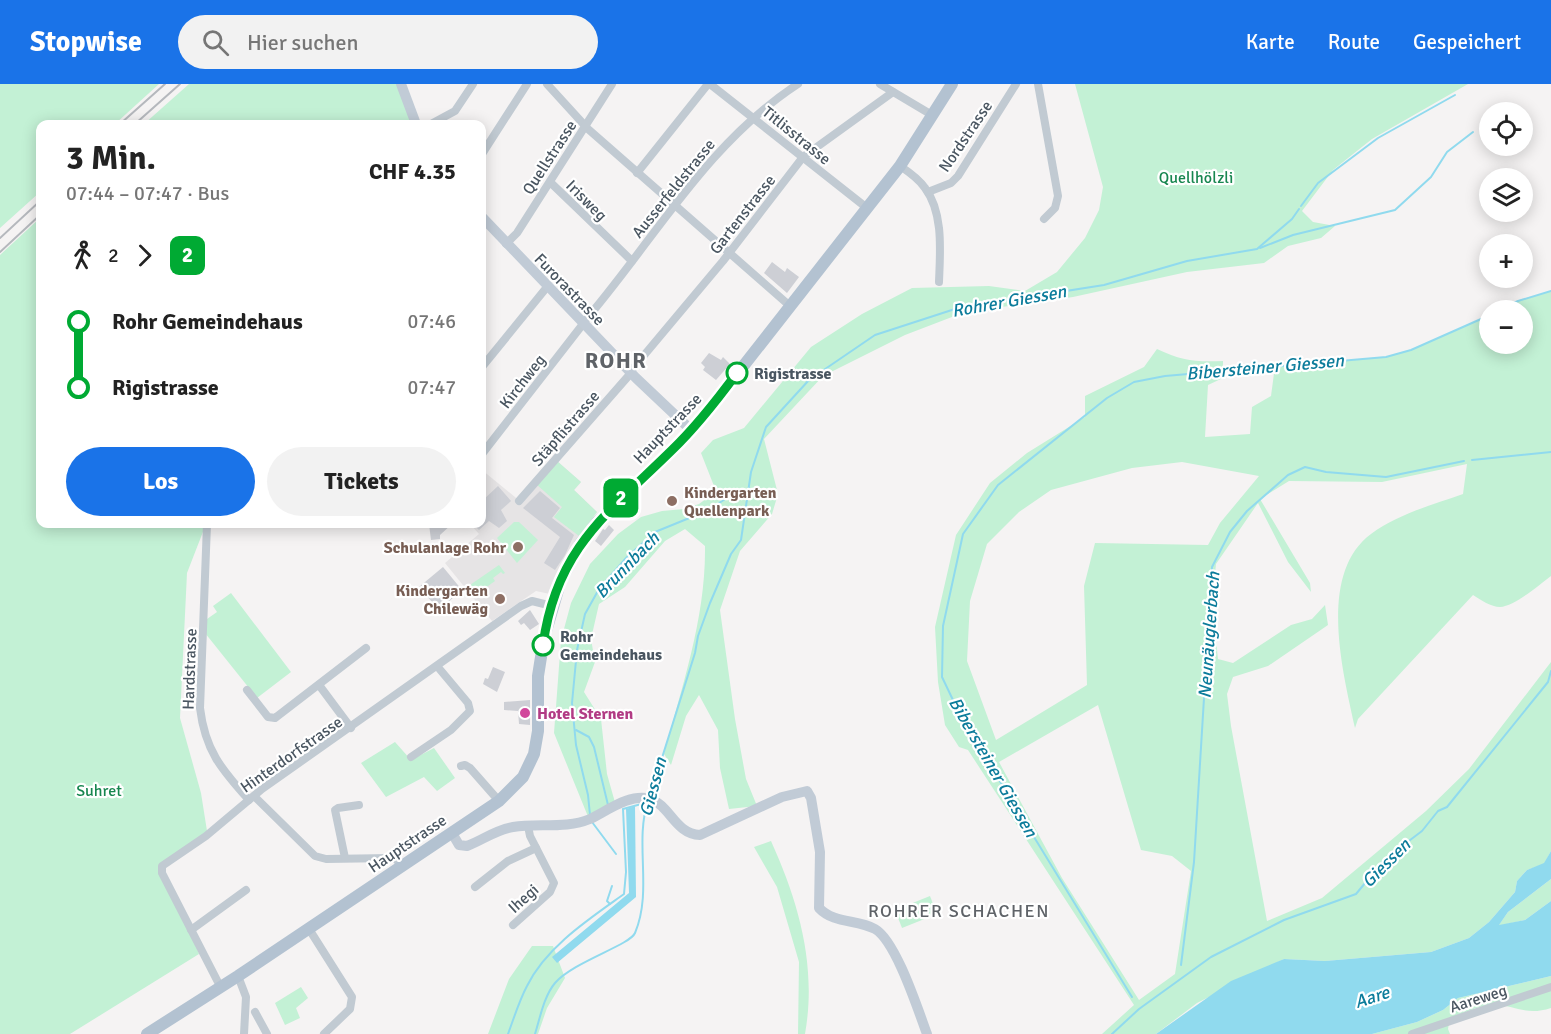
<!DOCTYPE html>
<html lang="de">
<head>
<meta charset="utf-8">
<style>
  :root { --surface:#fff; --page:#f2f2f2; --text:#222; --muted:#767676; --accent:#1a73e8 }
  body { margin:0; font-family:Signika,sans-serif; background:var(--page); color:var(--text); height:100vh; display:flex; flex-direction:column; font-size:22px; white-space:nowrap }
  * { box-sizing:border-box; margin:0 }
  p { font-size:20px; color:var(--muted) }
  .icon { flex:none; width:33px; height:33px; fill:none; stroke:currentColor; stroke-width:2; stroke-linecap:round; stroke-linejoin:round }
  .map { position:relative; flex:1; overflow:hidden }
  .drawer { position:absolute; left:36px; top:36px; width:450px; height:408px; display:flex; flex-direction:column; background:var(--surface); border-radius:12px; box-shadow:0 3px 15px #0003 }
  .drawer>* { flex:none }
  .badge { padding:0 12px; border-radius:9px; font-size:21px; line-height:39px }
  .controls { position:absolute; left:1479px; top:18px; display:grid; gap:12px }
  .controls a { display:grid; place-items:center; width:54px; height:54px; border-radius:50%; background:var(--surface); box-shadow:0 3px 15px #0003; font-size:30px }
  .map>.badge { position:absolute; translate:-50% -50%; box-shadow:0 0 0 3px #fff }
  .legs { display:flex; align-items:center; gap:9px; height:66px; padding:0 30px; font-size:20px }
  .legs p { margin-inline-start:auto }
  .summary { display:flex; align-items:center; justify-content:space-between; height:102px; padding:0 30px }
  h1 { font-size:33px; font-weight:700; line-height:45px }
  .cta { display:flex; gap:12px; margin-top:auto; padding:12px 30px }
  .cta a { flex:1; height:69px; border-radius:36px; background:var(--accent); color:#fff; font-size:24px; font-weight:700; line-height:69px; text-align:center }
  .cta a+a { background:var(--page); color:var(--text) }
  ul { padding:0 30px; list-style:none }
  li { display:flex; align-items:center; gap:21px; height:66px; font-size:22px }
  li i { display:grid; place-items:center; width:9px; height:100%; margin:0 8px; background:currentColor }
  li i::after { content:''; width:15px; height:15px; margin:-8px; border:4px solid; border-radius:50%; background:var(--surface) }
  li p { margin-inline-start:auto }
  li:first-child i { background:linear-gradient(#0000 50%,currentColor 0) }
  li:last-child i { background:linear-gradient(currentColor 50%,#0000 0) }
  header { display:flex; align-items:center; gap:36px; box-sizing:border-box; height:84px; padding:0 30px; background:var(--accent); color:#fff }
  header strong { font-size:28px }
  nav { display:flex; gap:33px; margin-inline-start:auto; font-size:21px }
  .search { width:420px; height:54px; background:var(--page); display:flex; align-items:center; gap:15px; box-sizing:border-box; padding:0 21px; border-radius:33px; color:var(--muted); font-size:22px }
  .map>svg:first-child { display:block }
</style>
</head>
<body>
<header>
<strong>Stopwise</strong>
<div class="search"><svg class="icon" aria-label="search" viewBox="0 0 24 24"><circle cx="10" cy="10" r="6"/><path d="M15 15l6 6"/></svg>Hier suchen</div>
<nav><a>Karte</a><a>Route</a><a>Gespeichert</a></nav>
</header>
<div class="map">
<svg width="1551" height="950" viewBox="0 0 1551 950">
  <rect width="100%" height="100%" fill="#f5f3f3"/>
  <polygon fill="#e6e4e5" points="557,377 581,398 574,406 597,428 587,439 566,474 550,510 536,507 492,537 445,479 479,450 470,440 482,440 482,386 521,418"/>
  <g fill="#c3f1d5" fill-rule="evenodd">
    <polygon points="0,0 159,0 115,40 40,40 40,108 0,144"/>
    <polygon points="189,0 397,0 412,40 144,40"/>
    <path d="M1075,0H1468L1372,55L1333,86L1302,127L1313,138L1335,142L1321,154L1288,162L1264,179L1187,188L1073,213L965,228L905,251L823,292L764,355L778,410L772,430L740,467L720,526L735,635L746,695L757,722L729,725L720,684L718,646L699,611L686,632L671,681L664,670C682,602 706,534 705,462L685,445L665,457L625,503L599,520L591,555L595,578L584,608L601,635L607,690L616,722L589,735L554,649L561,556L571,519L590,480L618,450L641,433L662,427L684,425L699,420L710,412L714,402L701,369L713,356L744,344L811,263L862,230L912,204L989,202L1025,207L1057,188L1085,154L1099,126L1103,103Z"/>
    <polygon points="40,134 40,440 206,440 187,489 180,634 201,709 207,747 159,786 191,846 199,870 70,950 0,950 0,171"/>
    <path d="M1551,207V492C1539,501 1515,522 1500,523C1491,523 1481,516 1473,511L1358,635L1355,644C1343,588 1317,490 1371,450C1398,430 1432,421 1463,410L1467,380L1382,398L1289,397L1260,415L1310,499L1311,508L1288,478L1258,419L1216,480L1212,520L1218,575L1233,579L1291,541L1312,535L1325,521L1328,541L1268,582L1233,593L1227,610L1231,642L1267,837L1322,814L1426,727L1469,685L1551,578V767L1544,780L1527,786L1517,797L1515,808L1489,838L1469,854L1431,868L1325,877L1284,875L1197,919L1156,950H1102L1134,921L968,666L959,663L945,641L938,598L935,543L956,451L990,399L1027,369L1085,333V312L1144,283L1157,265C1182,277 1195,278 1223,277V294L1208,301L1205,353L1250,350L1252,323L1271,312L1275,282L1386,273L1411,266L1489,231L1490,260H1522V226H1499L1518,217ZM1182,378L1259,392L1220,439L1208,461L1095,459L1084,502L1087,601L996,656L967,577L970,517L987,460L1019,428L1051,406L1132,384ZM1098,621L1141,766L1172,772L1191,787L1175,890L1139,916L1062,794L999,678Z"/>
    <polygon points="557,377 581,398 574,406 597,428 579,452 554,433 562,423 536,400"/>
    <polygon points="514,438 519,438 538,456 517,479 497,454"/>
    <polygon points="499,481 505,489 503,490 501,488 493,494 495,497 474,512 467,503"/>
    <polygon points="231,509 291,588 257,614 205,549 207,535 217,528 213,522"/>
    <polygon points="395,658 411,676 434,664 455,694 437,707 424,693 386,713 361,679"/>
    <path d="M771,757C799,819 817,882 805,950H798L799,878L777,803L754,763Z"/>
    <polygon points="1551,795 1551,817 1525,836 1498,842 1508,828"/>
    <polygon points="930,812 937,830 902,844 895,826"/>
    <polygon points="532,862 553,862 565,894 547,924 538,950 488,950 509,895"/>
    <path d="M1551,892V924C1524,933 1512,919 1490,921C1477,922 1462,930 1450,934L1448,945L1450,950H1372L1417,938L1443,926L1458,914Z"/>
    <polygon points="301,903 308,914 296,924 300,934 285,941 275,919"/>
  </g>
  <g fill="#90daee">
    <polygon points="635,722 636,813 557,879 552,873 629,809 626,725"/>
    <polygon points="1551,767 1551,795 1508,828 1499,841 1525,836 1551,817 1551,892 1458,914 1443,926 1417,938 1372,950 1156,950 1231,897 1284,875 1325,877 1431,868 1469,854 1489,838 1515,808 1517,797 1527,786 1544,779"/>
  </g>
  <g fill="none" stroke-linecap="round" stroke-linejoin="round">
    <g stroke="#90daee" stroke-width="2">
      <polyline points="1301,122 1318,99 1378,54 1455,11"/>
      <polyline points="1260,164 1293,151 1395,126 1431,93 1447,68 1473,48"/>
      <polyline points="1499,226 1518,217 1551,207"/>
      <polyline points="1472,376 1551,368"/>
      <polyline points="576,646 589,653 594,663 608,721"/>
      <polyline points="650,712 695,569 698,552 710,519 731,470 741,456 751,388 766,343 809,296 875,251 958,224 1104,201 1187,177 1257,165 1292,135 1299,125"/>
      <polyline points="590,731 588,711 576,661 572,619 577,566 585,530 599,505 627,473 655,448 709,426 728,413"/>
      <polyline points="592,738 616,770"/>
      <polyline points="610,820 607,817 612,802"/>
      <polyline points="1181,881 1194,778 1212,483 1230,448 1247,427 1288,391 1305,383 1326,388 1386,393 1464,377"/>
      <polyline points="1132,913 963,637 942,593 943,542 963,450 998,401 1107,314 1134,298 1165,292 1386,273 1411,266 1490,231"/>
      <path d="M508,950C514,934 519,917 527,902C546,863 589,835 624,810L626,788L623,725L645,719"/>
      <path d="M535,950C540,934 544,912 555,899C573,878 630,861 635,849C653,806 634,759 648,717"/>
      <polyline points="1112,950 1139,925 1211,873 1284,836 1356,810 1385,775 1422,747 1438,727 1447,723 1548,598 1551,587"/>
    </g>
  </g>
  <g fill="#cdcfd5">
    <polygon points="772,178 785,188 787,184 799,193 787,209 764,189"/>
    <polygon points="709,269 721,276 723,273 730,280 716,296 703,286 705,283 701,279"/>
    <polygon points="498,402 511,417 501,426 507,437 499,444 489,437 479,446 473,440 482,440 482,417"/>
    <polygon points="540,407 560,424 552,434 574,451 565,471 555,486 544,479 560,453 523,424"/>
    <polygon points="429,440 452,440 440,451 440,455 431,456"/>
    <polygon points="609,441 614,446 601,462 595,457 603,445 605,446"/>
    <polygon points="443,483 462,506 439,526 419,503"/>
    <polygon points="530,526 539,540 530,546 524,539 521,541 518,537"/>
    <polygon points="493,583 505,588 497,608 483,600 485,594 488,595"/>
    <polygon points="530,616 530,641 519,640 518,627 504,626 504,618"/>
  </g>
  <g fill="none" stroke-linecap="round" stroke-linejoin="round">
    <g stroke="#c1cad2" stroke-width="8">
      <polyline points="547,0 588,45 790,222"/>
      <polyline points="710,0 867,124"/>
      <polyline points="880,0 932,31"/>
      <polyline points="1038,0 1058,112 1055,124 1044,135"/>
      <polyline points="431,40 455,27 473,0"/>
      <polyline points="482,70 527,0"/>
      <path d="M900,82C909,88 919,95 925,104C944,129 940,169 939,198"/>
      <polyline points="637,89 708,0"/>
      <polyline points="550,98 632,177"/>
      <polyline points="928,108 951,99 958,92 1016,0"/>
      <polyline points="506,160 517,149 612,0"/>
      <path d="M583,239C653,158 706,60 798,0"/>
      <polyline points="482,283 547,203"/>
      <polyline points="630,288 723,177 803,73 893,8"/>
      <polyline points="482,370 583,240"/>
      <polyline points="519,417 631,289"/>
      <path d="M207,440L200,624C205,666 221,685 249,716"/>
      <polyline points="319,601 351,644"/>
      <polyline points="247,606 268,633 275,634 366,564"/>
      <polyline points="411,673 451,646 470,627 468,619 437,582"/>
      <polyline points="461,682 465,681 470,684 499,717"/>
      <polyline points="254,712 315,772 326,775 391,774 396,775 401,782"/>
      <polyline points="345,774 335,726 338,724 359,721"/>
      <polyline points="475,803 508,777 536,764"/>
      <polyline points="513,841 550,808 554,799 530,752 528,742"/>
      <polyline points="309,845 352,913 350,925 324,950"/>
      <polyline points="191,846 246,806"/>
      <polyline points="238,892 246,913 244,950"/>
      <polyline points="221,904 162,789 162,782 206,752 262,705 521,522 532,517 552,522"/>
      <polyline points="255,928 267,950"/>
      <polyline points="1412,950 1551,903"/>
    </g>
    <g stroke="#c1cbd6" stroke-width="10">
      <polyline points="401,0 416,40"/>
      <polyline points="482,133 636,294 691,346"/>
      <path d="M452,749L459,761L467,762C483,756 495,746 513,743C538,739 566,745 590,735C607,727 630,709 650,715C670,721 675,750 700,751L782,713L807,707L811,714L820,768L819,824C834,840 857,835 875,845C896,857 918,926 927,950"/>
    </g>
    <polyline stroke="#b3c2d1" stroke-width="12" points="147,950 238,892 499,717 523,693 534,670 538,647 538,592 544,554 560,499 580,460 598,437 673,366 712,322 900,82 952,0"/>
    <g stroke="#b5b8bd" stroke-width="2">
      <polyline points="120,40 165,0"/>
      <polyline points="135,40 180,0"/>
      <polyline points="0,154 40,117"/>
      <polyline points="0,168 40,131"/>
    </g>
  </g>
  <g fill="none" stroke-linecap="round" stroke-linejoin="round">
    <g stroke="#fff" stroke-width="14">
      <path id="line-1" d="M543,561C556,464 608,429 672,366C696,343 717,316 737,289"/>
    </g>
    <use href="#line-1" stroke="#0a3" stroke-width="9"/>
  </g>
  <g fill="#fff" stroke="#0a3" stroke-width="3">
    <circle cx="737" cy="289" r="10"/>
    <circle cx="543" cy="561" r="10"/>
  </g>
  <g fill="#8d6e63" stroke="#fff" stroke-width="2">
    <circle cx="672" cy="417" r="6"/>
    <circle cx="518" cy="463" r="6"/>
    <circle cx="500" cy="515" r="6"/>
  </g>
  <circle fill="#d1479c" stroke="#fff" stroke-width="2" cx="525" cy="629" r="6"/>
  <g text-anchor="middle" stroke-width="4.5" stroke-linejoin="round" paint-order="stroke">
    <g font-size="16" fill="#4a5661" stroke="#fff">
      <text transform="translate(797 51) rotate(39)" y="6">Titlisstrasse</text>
      <text transform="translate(965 52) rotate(-56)" y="6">Nordstrasse</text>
      <text transform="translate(549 73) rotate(-57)" y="6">Quellstrasse</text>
      <text transform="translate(673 104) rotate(-51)" y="6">Ausserfeldstrasse</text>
      <text transform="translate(587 116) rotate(45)" y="6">Irisweg</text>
      <text transform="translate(742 130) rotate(-52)" y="6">Gartenstrasse</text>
      <text transform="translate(570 205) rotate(46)" y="6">Furorastrasse</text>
      <text transform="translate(522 297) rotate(-52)" y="6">Kirchweg</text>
      <text transform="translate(565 344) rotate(-49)" y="6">Stäpflistrasse</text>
      <text transform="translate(667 344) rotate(-46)" y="6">Hauptstrasse</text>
      <text transform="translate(189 585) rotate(-88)" y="6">Hardstrasse</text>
      <text transform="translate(291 670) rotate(-35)" y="6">Hinterdorfstrasse</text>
      <text transform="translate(407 759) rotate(-34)" y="6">Hauptstrasse</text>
      <text transform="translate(523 814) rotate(-42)" y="6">Ihegi</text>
      <text transform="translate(1478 914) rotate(-18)" y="6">Aareweg</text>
    </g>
    <g font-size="16" fill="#17864f" stroke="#fff">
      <text x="1196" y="99">Quellhölzli</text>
      <text x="99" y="712">Suhret</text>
    </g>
    <g font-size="16" font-weight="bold" fill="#4a5661" stroke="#fff" text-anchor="start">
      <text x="754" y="295">Rigistrasse</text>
      <text x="560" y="558">Rohr<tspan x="560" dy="18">Gemeindehaus</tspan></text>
    </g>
    <g font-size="16" font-weight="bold" fill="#785e54" stroke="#fff" text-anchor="end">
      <text x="684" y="414" text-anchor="start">Kindergarten<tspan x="684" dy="18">Quellenpark</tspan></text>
      <text x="506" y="469">Schulanlage Rohr</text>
      <text x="488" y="512">Kindergarten<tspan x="488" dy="18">Chilewäg</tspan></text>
    </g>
    <g font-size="16" font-weight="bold" fill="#b23c85" stroke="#fff" text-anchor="start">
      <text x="537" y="635">Hotel Sternen</text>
    </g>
    <g font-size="18" font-style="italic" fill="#0c7c9b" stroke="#fff">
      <text transform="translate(1009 217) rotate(-10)" y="6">Rohrer Giessen</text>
      <text transform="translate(1265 283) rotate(-5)" y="6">Bibersteiner Giessen</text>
      <text transform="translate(627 481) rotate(-46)" y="6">Brunnbach</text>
      <text transform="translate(1209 551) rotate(-86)" y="6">Neunäuglerbach</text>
      <text transform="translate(993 683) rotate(60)" y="6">Bibersteiner Giessen</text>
      <text transform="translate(653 703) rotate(-75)" y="6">Giessen</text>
      <text transform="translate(1386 779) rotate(-45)" y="6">Giessen</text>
      <text transform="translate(1372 913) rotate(-18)" y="6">Aare</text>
    </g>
    <g font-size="18" letter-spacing="1.5" fill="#5f6368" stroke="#fff">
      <text x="959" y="833">ROHRER SCHACHEN</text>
    </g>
    <g font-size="22" font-weight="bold" letter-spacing="1.5" fill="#5f6368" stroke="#fff">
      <text x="616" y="284">ROHR</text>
    </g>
  </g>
</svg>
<div class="controls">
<a><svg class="icon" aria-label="locate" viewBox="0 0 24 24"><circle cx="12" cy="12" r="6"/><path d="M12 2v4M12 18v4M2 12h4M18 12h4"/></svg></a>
<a><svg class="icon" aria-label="layers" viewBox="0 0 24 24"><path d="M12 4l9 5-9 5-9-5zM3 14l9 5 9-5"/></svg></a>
<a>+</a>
<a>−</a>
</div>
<b class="badge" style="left:621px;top:414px;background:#0a3;color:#fff">2</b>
<section class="drawer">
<div class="summary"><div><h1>3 Min.</h1><p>07:44 – 07:47 · Bus</p></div><b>CHF 4.35</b></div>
<div class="legs"><svg class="icon" aria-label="walk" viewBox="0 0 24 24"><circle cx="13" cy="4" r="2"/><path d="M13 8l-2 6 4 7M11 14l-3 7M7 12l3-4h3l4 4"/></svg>2<svg class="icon" aria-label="forward" viewBox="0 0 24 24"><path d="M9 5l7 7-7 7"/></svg><b class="badge" style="background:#0a3;color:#fff">2</b></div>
<ul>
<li><i style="color:#0a3"></i><b>Rohr Gemeindehaus</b><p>07:46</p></li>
<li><i style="color:#0a3"></i><b>Rigistrasse</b><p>07:47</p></li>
</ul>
<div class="cta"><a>Los</a><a>Tickets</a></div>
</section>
</div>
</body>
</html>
